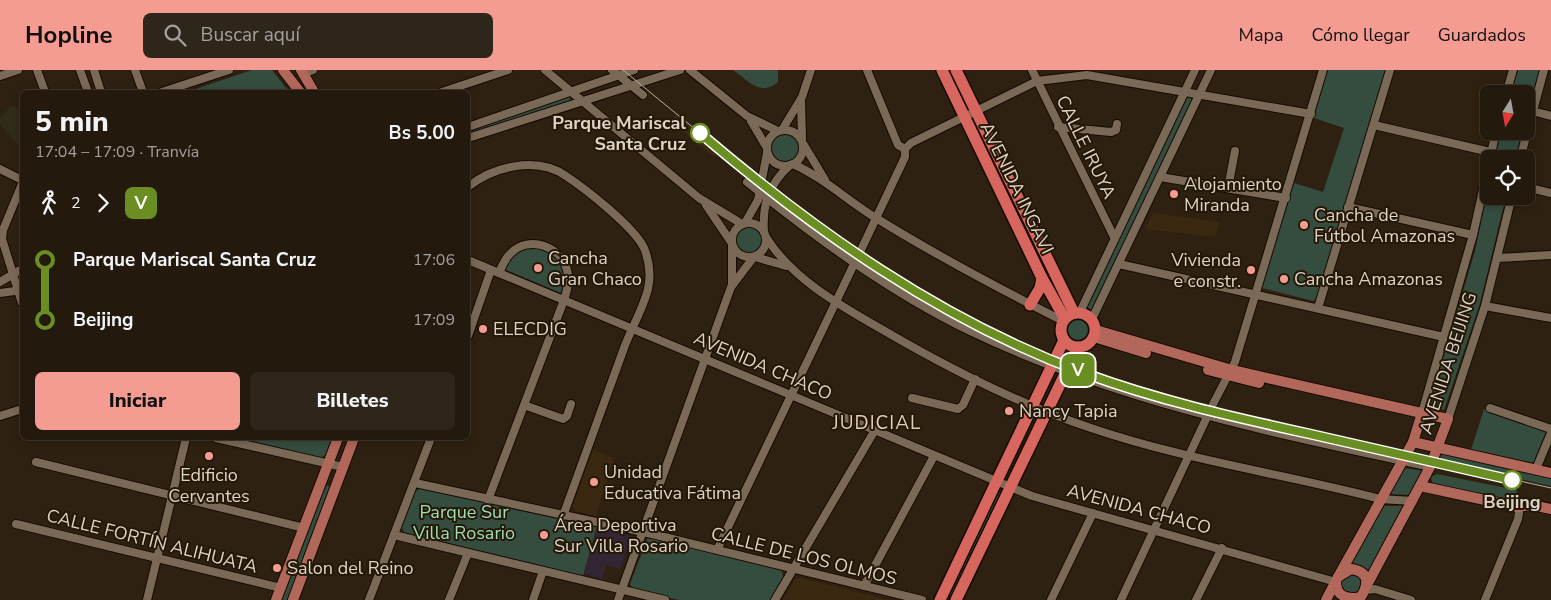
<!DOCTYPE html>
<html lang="es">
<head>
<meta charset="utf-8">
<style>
  :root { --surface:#23190d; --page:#2f261b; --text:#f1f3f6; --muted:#a3a09d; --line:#40382e; --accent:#f59c92 }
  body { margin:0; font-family:"Nunito Sans",sans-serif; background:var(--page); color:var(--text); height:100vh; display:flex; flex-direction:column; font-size:19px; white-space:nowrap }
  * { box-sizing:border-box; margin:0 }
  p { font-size:16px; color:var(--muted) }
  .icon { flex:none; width:28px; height:28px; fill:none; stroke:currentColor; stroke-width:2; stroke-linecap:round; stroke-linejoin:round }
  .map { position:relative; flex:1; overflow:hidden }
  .drawer { position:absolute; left:20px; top:20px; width:450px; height:350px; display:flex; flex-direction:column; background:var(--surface); border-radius:8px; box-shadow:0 2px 8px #0003,0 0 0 1px var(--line) }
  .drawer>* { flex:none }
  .badge { padding:0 10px; border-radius:8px; font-size:18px; line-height:32px }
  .needle { width:32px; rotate:191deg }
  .tools { position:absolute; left:1480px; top:15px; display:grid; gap:10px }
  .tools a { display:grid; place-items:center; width:55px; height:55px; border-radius:8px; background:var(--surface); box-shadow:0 2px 8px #0003,0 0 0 1px var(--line); font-size:25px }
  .map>.badge { position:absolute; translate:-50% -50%; box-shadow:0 0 0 2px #fff }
  .legs { display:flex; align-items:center; gap:8px; height:55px; padding:0 15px; font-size:16px }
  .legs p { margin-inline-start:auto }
  .overview { display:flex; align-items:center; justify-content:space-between; height:85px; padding:0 15px }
  h1 { font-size:28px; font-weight:800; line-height:38px }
  .button { display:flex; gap:10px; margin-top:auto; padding:10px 15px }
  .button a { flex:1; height:58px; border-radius:8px; background:var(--accent); color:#111; font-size:20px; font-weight:800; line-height:58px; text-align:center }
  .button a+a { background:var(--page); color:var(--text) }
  ul { padding:0 15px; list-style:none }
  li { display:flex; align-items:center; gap:18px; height:60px; font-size:19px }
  li i { display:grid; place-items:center; width:8px; height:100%; margin:0 6px; background:currentColor }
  li i::after { content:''; width:12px; height:12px; margin:-6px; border:4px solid; border-radius:50%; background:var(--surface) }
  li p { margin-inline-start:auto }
  li:first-child i { background:linear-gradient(#0000 50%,currentColor 0) }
  li:last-child i { background:linear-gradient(currentColor 50%,#0000 0) }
  header { display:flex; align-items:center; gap:30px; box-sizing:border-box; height:70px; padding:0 25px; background:var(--accent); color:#111 }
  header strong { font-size:24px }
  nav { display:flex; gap:28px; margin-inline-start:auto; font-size:18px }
  .search { width:350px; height:45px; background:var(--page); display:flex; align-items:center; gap:12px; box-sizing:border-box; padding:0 18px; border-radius:8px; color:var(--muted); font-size:19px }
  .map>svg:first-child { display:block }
</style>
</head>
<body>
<header>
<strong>Hopline</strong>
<div class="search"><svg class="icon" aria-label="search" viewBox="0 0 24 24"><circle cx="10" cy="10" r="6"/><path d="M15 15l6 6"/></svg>Buscar aquí</div>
<nav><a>Mapa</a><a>Cómo llegar</a><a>Guardados</a></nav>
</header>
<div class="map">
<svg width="1551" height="530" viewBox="0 0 1551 530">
  <rect width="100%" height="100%" fill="#2f2111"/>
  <polygon fill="#332634" points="597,458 628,465 631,469 620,499 606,495 602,509 584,504"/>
  <g fill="#3a2811">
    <polygon points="678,43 721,78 714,87 671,51"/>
    <polygon points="1153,143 1219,152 1215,167 1145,159"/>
    <polygon points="593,380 614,388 596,446 575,441 573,436"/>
    <polygon points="800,508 889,530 783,530 795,509"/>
  </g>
  <polygon fill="#312b1a" points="13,35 22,45 22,80 0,54 0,47"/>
  <g fill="#344d3f">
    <polygon points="252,0 272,0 289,22 187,22"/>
    <path d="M733,0H778V12C760,27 749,11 733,0Z"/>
    <polygon points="1327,0 1387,0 1318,228 1313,231 1262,218 1294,113 1323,122 1344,58 1314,48"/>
    <polygon points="1517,0 1540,0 1526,48 1526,24 1511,24"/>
    <polygon points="569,27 571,30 468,64 468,61"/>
    <polygon points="1186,27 1192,29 1092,241 1085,235"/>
    <polygon points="975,50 1070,238 1062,240 972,52"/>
    <polygon points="1501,61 1522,61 1516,89 1494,89"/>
    <circle cx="785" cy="78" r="14"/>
    <polygon points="1489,114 1489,126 1506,126 1480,233 1444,340 1429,336 1475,181"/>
    <circle cx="749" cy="170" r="13"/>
    <path d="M530,176C557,181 570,196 561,223L504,199L518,181Z"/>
    <circle cx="1078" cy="260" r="11"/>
    <polygon points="1484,339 1546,362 1534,392 1531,393 1471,380"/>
    <polygon points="236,368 334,368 328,383 321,388"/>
    <polygon points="1443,382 1551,407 1551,416 1439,390"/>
    <polygon points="1404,398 1424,401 1411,425 1389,424"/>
    <polygon points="1437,404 1516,420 1519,426 1513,433 1433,415 1431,407"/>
    <polygon points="328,415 330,419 288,530 281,530 325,417"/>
    <polygon points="420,418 597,456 583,506 404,462 401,456 415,422"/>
    <polygon points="998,422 1002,424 952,527 948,526"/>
    <polygon points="1383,436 1405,436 1369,503 1361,496 1351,494"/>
    <polygon points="648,467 781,499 784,509 771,530 679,530 633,519 630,514"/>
    <path d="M1349,504C1358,504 1361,507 1363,517L1356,525L1342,522L1340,511Z"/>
  </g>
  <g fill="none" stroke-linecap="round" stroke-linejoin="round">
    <g stroke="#170a00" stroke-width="10">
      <g id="minor">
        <polyline points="37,0 45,22"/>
        <polyline points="80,0 88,22"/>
        <polyline points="94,0 101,22"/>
        <polyline points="135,0 143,22"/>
        <polyline points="545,0 699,128 742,154"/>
        <polyline points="612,0 643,25"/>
        <polyline points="690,0 747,46 778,61"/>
        <polyline points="867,0 898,75 905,79"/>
        <polyline points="1032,0 1114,167"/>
        <polyline points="303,4 313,0"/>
        <polyline points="0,6 18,0"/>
        <polyline points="162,22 229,0"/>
        <polyline points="442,22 508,0"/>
        <polyline points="1506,24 1513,0"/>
        <polyline points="801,31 802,69"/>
        <polyline points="1532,41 1551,46"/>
        <polyline points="751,51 767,78"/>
        <polyline points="1374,55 1490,82"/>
        <polyline points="468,57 634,0"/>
        <polyline points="1058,57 1111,62 1116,60 1117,54"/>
        <circle cx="785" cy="78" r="18"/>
        <polyline points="782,60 802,27 811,0"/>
        <polyline points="468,68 680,0"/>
        <polyline points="804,75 825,110"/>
        <polyline points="905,79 911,73 1037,11 1087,5 1311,44"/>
        <polyline points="1520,89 1544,0"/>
        <path d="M793,94C824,108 848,131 876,148C937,186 1000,219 1063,251"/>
        <polyline points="0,99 22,110"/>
        <polyline points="1160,107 1286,128"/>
        <path d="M747,112C816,168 890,222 970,261C1116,331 1273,363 1430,397"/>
        <polyline points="22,114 3,160 2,169 22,233"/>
        <path d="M468,117C494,96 537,86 566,106C587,120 634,157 644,178C649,190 651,205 648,219C643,239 631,259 624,278C604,334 583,390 563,446"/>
        <polyline points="1526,117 1551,123"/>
        <polyline points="1228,118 1235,81"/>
        <polyline points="706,135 731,172"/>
        <polyline points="1348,137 1473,165"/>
        <circle cx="749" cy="170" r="17"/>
        <polyline points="745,153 758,130 767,83"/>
        <path d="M764,162C762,135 769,114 790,95"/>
        <path d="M766,167C792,209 841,236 883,260C948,298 1018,334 1091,358C1185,390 1284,404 1380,429L1413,431"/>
        <polyline points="732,176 732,214"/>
        <polyline points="860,182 905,87 905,79"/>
        <polyline points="755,187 786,196"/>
        <polyline points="1497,188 1551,185"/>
        <polyline points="468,190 1032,426 1336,512"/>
        <polyline points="1119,194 1444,267"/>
        <polyline points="0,212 22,199"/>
        <polyline points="0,223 22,220"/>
        <polyline points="1485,236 1551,248"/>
        <polyline points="1318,238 1390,0"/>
        <polyline points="1080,242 1195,0"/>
        <polyline points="1092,249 1211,0"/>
        <polyline points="468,266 491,200"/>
        <polyline points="912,328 958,339 963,335 975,309"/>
        <polyline points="524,335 563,349 567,346 571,334"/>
        <polyline points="1211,338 1235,292 1323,0"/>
        <polyline points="1490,338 1551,359"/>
        <polyline points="1422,343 1473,165 1496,61"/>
        <polyline points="0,346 22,339"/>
        <polyline points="1448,349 1485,236 1512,126"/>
        <polyline points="216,368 343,397"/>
        <polyline points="36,392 304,458"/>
        <polyline points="1536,399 1551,363"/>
        <polyline points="415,413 652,464 922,530"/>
        <path d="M488,430L564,230C567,221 570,209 567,200C561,176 529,165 511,183C505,188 502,196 499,203"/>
        <polyline points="16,454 281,518"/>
        <polyline points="394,465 665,530"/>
        <polyline points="717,480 855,192"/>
        <polyline points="864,516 934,386"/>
        <polyline points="1366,520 1375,519 1411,530"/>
        <polyline points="147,530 186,368"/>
        <polyline points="369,530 431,368"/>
        <polyline points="449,530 468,483"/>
        <polyline points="533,530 543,501"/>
        <polyline points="618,530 731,217 753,188"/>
        <polyline points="775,530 875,360"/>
        <polyline points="1051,530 1093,443"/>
        <polyline points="1121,530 1207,347"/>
        <polyline points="1196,530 1222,478"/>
        <polyline points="1485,530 1518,449 1520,437"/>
      </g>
    </g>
    <g stroke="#170a00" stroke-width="12">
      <g id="major">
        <polyline points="283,0 300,22"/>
        <polyline points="301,0 314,22"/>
        <polyline points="1096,260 1232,300 1448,349 1430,397 1367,515"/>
        <polyline points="1094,267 1146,283"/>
        <polyline points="1208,300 1259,313"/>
        <polyline points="1413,372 1551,403"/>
        <polyline points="1420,416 1517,437 1532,435 1551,439"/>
        <polyline points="1338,507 1413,372 1422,343"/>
        <path d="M1336,512C1336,526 1347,530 1360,527"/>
        <polyline points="276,530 338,368"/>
        <polyline points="293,530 354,368"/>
        <path d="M1326,530L1338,507L1351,499C1372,502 1368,517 1359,530"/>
      </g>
    </g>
    <g stroke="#170a00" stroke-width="14">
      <g id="highway">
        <polyline points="942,0 1042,208 1065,249"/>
        <polyline points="956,0 1074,243"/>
        <polyline points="1030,235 1040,218 1042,208"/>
        <circle cx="1078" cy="260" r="17"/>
        <polyline points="940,530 1064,270"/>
        <polyline points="956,530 1078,277"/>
      </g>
    </g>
    <use href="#minor" stroke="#7a6957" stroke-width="8"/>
    <use href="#major" stroke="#b2675b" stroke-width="10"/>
    <use href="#highway" stroke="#d7665e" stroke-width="11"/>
    <polyline stroke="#b9afa3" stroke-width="1" points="623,0 796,142 888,205 937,234 1000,266 1083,303 1148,325 1209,341 1551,418"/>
  </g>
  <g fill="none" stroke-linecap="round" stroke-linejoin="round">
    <g stroke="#fff" stroke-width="11">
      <path id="line-1" d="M700,63C815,161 940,250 1084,303C1157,330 1233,347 1310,364C1377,379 1444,395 1512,410"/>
    </g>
    <use href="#line-1" stroke="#6b8e23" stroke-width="8"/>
  </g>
  <g fill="#fff" stroke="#6b8e23" stroke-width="2.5">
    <circle cx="700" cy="63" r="9"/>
    <circle cx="1512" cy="410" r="9"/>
  </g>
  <g fill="#f59c92" stroke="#251807" stroke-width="2">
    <circle cx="1174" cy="124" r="5"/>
    <circle cx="1304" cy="155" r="5"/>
    <circle cx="538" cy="198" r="5"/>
    <circle cx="1251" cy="200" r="5"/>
    <circle cx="1284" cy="209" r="5"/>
    <circle cx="483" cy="259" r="5"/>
    <circle cx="1009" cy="341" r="5"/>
    <circle cx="209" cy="386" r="5"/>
    <circle cx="594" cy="412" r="5"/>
    <circle cx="544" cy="465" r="5"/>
    <circle cx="277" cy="498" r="5"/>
  </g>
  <g text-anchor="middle" stroke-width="4" stroke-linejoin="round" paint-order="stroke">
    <g font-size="18" font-weight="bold" fill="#ddd4c9" stroke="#251807" text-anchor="end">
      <text x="686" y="59">Parque Mariscal<tspan x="686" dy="21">Santa Cruz</tspan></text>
      <text x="1512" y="438" text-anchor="middle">Beijing</text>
    </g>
    <g font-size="18" fill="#ddd4c9" stroke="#251807">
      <text transform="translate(1086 77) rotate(64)" y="6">CALLE IRUYA</text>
      <text transform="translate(1017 118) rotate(64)" y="6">AVENIDA INGAVI</text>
      <text transform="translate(1448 293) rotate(-72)" y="6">AVENIDA BEIJING</text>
      <text transform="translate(763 296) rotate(23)" y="6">AVENIDA CHACO</text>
      <text transform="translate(1139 439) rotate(15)" y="6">AVENIDA CHACO</text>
      <text transform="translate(152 471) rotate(14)" y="6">CALLE FORTÍN ALIHUATA</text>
      <text transform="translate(804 486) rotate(14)" y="6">CALLE DE LOS OLMOS</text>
    </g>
    <g font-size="18" fill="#ddd4c9" stroke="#251807" text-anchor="start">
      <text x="1184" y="120">Alojamiento<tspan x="1184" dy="21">Miranda</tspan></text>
      <text x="1314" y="151">Cancha de<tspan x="1314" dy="21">Fútbol Amazonas</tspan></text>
      <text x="548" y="194">Cancha<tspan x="548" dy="21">Gran Chaco</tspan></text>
      <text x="1241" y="196" text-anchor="end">Vivienda<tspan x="1241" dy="21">e constr.</tspan></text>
      <text x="1294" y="215">Cancha Amazonas</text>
      <text x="493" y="265">ELECDIG</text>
      <text x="1019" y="347">Nancy Tapia</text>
      <text x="604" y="408">Unidad<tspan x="604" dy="21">Educativa Fátima</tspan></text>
      <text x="209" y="411" text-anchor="middle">Edificio<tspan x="209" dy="21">Cervantes</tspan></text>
      <text x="554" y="461">Área Deportiva<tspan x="554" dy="21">Sur Villa Rosario</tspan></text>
      <text x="287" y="504">Salon del Reino</text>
    </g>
    <g font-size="18" fill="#9ddfba" stroke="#251807">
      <text x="464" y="448">Parque Sur<tspan x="464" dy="21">Villa Rosario</tspan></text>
    </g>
    <g font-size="19" letter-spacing="1" fill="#e1ceba" stroke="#251807">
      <text x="877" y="359">JUDICIAL</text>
    </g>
  </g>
</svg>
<div class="tools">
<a><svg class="needle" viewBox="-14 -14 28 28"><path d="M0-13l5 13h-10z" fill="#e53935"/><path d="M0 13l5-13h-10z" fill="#a3a09d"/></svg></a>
<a><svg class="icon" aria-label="locate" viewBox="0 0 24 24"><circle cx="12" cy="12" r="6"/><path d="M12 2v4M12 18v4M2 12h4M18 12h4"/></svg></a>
</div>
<b class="badge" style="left:1078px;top:300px;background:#6b8e23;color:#fff">V</b>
<section class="drawer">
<div class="overview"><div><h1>5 min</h1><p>17:04 – 17:09 · Tranvía</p></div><b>Bs 5.00</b></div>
<div class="legs"><svg class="icon" aria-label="walk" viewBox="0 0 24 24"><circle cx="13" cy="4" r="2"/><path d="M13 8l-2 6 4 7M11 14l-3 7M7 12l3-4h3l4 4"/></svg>2<svg class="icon" aria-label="forward" viewBox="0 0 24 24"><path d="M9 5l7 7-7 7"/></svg><b class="badge" style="background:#6b8e23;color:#fff">V</b></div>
<ul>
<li><i style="color:#6b8e23"></i><b>Parque Mariscal Santa Cruz</b><p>17:06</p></li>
<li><i style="color:#6b8e23"></i><b>Beijing</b><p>17:09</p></li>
</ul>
<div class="button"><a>Iniciar</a><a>Billetes</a></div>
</section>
</div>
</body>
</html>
